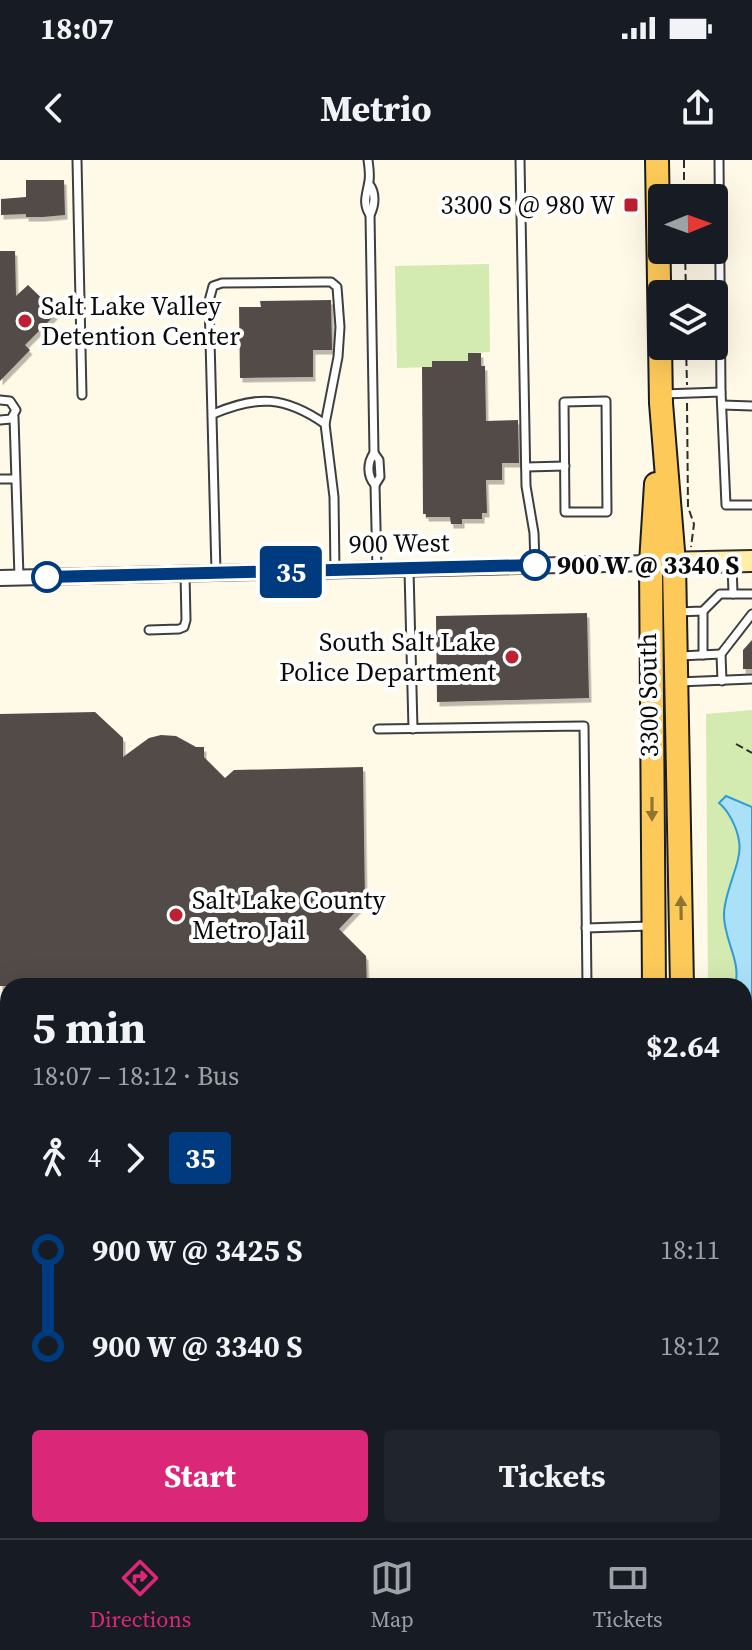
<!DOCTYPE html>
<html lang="en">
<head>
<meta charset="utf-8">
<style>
  :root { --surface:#171b24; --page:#20242c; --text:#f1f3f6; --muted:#9ea1a6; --line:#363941; --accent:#db2777 }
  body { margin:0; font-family:"Source Serif 4",serif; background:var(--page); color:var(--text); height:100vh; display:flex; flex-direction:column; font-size:30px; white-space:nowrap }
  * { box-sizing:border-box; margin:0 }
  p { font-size:26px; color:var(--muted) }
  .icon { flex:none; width:44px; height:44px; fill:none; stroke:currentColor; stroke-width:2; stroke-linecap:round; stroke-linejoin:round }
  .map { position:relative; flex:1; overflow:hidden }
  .panel { position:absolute; left:0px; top:818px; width:752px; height:560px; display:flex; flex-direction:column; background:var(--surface); border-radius:24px 24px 0 0; box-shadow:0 8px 32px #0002 }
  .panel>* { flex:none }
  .badge { padding:0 16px; border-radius:6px; font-size:28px; line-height:52px }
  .needle { width:52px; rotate:89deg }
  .buttons { position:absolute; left:648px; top:24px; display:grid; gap:16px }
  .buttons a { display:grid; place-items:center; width:80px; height:80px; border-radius:8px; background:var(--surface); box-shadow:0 8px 32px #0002; font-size:40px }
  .map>.badge { position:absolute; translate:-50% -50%; box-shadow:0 0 0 4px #fff }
  .legs { display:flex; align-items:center; gap:12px; height:88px; padding:0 32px; font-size:26px }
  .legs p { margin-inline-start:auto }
  .overview { display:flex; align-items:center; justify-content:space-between; height:136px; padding:0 32px }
  h1 { font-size:44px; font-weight:700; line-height:60px }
  .primary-button { display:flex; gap:16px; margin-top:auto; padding:16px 32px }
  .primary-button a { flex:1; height:92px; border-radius:8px; background:var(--accent); color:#fff; font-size:32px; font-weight:700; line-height:92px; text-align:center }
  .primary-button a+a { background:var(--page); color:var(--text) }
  ul { padding:0 32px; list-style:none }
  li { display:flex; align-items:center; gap:28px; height:96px; font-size:30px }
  li i { display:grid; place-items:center; width:12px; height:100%; margin:0 10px; background:currentColor }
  li i::after { content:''; width:20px; height:20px; margin:-10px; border:6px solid; border-radius:50%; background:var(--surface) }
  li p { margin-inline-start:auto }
  li:first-child i { background:linear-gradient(#0000 50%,currentColor 0) }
  li:last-child i { background:linear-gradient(currentColor 50%,#0000 0) }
  .status { display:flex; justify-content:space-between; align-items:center; height:56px; padding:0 40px; background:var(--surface); direction:ltr }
  .status svg { height:22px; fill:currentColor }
  header { display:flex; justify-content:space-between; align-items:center; height:104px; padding:0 32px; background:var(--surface); font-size:36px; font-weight:700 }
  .tab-bar { display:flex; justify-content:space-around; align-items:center; height:112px; border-top:2px solid var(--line); background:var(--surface); font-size:22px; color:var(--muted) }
  .tab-bar a { display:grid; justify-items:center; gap:4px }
  .tab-bar .active { color:var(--accent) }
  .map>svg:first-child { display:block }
</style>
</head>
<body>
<div class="status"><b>18:07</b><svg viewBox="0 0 49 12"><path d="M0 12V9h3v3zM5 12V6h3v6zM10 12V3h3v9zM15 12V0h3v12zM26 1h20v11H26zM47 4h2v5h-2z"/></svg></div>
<header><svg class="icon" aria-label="back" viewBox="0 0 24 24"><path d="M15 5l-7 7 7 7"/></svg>Metrio<svg class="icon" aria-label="share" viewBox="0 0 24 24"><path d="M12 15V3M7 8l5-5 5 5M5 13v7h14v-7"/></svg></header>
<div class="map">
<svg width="752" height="1378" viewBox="0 0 752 1378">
  <defs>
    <filter id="shadow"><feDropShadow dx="2.5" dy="4.5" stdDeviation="0" flood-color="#0004"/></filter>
  </defs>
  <rect width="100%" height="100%" fill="#fff9e8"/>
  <g fill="#e8deea">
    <polygon points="0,1311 8,1311 8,1370 257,1370 257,1378 0,1378"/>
    <polygon points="354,1370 712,1370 713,1378 355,1378"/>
  </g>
  <g fill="#d3eab1">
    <polygon points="489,104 490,192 468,193 468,201 432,201 432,207 397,208 395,106"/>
    <polygon points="752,550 752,1189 744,1143 744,826 708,826 706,554"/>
  </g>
  <path fill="#abe1f8" stroke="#309cd1" stroke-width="2" d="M726,636L752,647V895L744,889V826H735C742,801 723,779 724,754C724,731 743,701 739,681C737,668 729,651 719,643Z"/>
  <g fill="#534b47" filter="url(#shadow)">
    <polygon points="26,20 64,20 65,55 43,57 26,57 26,54 1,55 1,39 26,37"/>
    <polygon points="0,91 15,91 16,136 28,125 57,153 25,185 30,190 0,221"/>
    <polygon points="331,140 332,190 313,190 313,217 240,218 239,147 261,147 260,141"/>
    <polygon points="468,193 481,193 481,206 485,206 486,261 518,260 519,303 502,303 502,320 486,320 487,353 482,353 482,359 462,359 462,364 451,364 450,357 426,357 426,354 423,354 422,207 432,207 432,201 468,201"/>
    <polygon points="587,453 589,538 437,542 436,456"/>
    <polygon points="752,480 752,509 743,509 743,490"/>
    <polygon points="95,552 123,578 123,597 149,578 161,575 176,576 196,587 204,587 204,597 225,618 234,610 363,607 365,742 339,769 366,796 367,826 0,826 0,554"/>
  </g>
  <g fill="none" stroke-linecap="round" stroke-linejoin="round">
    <g stroke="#3e3e3e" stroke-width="11">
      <g id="service">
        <polyline points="77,0 82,235"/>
        <path d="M368,0C369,7 370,15 369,21C367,34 362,43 370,55"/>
        <polyline points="520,0 526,326 534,373 535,405"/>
        <polyline points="719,0 721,232"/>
        <path d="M369,24C376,33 375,45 370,55L374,293C367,303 367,316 375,325L377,410"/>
        <polyline points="663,234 721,232 726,345 752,345"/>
        <polyline points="0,240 10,241 16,250 11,259 0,260"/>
        <polygon points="606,241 607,352 565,352 564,242"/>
        <polyline points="722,245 752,246"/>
        <path d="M213,254C257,235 285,236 325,264"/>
        <polyline points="14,257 19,417"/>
        <polyline points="374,293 379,300 380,317 375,325"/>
        <polyline points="526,307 565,306"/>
        <polyline points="0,319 15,319"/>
        <polyline points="732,404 733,434"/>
        <polyline points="409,410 413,569"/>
        <polyline points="216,412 209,141 213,126 222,123 323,122 331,122 337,127 340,167 338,197 325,264 334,337 335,411"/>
        <polyline points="703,451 703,495"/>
        <polyline points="677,452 703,451 720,434 752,434"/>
        <polyline points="149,470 179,469 184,467 186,460 185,414"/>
        <polyline points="680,496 721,494"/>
        <polyline points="722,521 721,494 752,454"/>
        <polyline points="678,522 752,519"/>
        <polyline points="378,569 584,566 587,826"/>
        <polyline points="586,768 650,766"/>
        <polyline points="0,959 8,959"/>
        <polyline points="131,1370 131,1378"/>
        <polyline points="248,1370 248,1378"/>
      </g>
    </g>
    <g stroke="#3e3e3e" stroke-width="18">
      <g id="minor">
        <polyline points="0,418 651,403"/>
        <polyline points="275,1370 275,1378"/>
      </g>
    </g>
    <g stroke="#3e3e3e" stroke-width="22">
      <polyline id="tertiary" points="0,1293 8,1293"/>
    </g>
    <g stroke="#2d2d2d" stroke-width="24">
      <polyline id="secondary" points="660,403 752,401"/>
    </g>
    <g stroke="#1c1c1c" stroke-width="26">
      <g id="primary">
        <polyline points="657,0 661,243 674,403 682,826"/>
        <polyline points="654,826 651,403 656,324"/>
        <polyline points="744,1285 752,1332"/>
        <polyline points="732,1370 733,1378"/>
      </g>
    </g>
    <g stroke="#2d2d2d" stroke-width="2" stroke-dasharray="8 4" stroke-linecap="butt">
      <polyline points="684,0 684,38"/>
      <polyline points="685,90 686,134"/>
      <polyline points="686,186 687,225"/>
      <polyline points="687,243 688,347 694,364 691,387"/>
      <polyline points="736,584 752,593"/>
      <polyline points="744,1210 752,1254"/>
    </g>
    <use href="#service" stroke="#fff" stroke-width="7"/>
    <use href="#minor" stroke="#fff" stroke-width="14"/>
    <use href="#tertiary" stroke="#fff" stroke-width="18"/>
    <use href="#secondary" stroke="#ffeea3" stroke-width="20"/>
    <use href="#primary" stroke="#fdca5a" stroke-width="22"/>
  </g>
  <defs><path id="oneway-solid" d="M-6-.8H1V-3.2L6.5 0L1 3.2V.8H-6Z" transform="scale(2)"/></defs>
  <g fill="#907436">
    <use href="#oneway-solid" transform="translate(652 649) rotate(90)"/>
    <use href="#oneway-solid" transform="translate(681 748) rotate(-91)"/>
  </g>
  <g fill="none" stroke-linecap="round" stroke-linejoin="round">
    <g stroke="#fff" stroke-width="18">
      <polyline id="line-1" points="47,417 535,405"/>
    </g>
    <use href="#line-1" stroke="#003b80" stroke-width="12"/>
  </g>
  <g fill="#be1f32" stroke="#fff" stroke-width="3">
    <rect x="623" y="37" width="16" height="16" rx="4"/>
    <circle cx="25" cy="161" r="8"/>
    <circle cx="512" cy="497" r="8"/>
    <circle cx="176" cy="755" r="8"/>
  </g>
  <g fill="#fff" stroke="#003b80" stroke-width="4">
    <circle cx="535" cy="405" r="14"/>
    <circle cx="47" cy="417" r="14"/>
  </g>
  <g text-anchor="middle" stroke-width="8" stroke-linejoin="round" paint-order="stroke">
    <g font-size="26" fill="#0b0b0b" stroke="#fff" text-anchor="end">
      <text x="615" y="54">3300 S @ 980 W</text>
      <text x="41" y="155" text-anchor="start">Salt Lake Valley<tspan x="41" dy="30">Detention Center</tspan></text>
      <text x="496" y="491">South Salt Lake<tspan x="496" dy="30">Police Department</tspan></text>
      <text x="192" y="749" text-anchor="start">Salt Lake County<tspan x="192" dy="30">Metro Jail</tspan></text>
    </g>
    <g font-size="26" fill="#0b0b0b" stroke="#fff">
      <text transform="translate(399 383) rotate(-1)" y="9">900 West</text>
      <text transform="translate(648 535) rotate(-91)" y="9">3300 South</text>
    </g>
    <g font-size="26" font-weight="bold" fill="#0b0b0b" stroke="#fff" text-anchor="start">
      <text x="557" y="414">900 W @ 3340 S</text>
    </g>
  </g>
</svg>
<div class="buttons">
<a><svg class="needle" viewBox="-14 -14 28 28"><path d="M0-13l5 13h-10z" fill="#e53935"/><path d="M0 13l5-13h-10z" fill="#9ea1a6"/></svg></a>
<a><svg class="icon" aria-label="layers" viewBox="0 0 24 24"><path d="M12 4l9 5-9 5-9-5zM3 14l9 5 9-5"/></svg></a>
</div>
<b class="badge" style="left:291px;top:412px;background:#003b80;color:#fff">35</b>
<section class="panel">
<div class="overview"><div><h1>5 min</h1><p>18:07 – 18:12 · Bus</p></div><b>$2.64</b></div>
<div class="legs"><svg class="icon" aria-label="walk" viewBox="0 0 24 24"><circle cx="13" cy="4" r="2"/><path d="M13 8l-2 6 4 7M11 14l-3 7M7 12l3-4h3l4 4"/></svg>4<svg class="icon" aria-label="forward" viewBox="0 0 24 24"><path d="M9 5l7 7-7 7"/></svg><b class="badge" style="background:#003b80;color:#fff">35</b></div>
<ul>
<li><i style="color:#003b80"></i><b>900 W @ 3425 S</b><p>18:11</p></li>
<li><i style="color:#003b80"></i><b>900 W @ 3340 S</b><p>18:12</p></li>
</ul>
<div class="primary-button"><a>Start</a><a>Tickets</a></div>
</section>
</div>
<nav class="tab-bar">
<a class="active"><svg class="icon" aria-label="directions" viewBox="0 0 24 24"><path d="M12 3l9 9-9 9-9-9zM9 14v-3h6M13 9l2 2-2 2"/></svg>Directions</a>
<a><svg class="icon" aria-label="map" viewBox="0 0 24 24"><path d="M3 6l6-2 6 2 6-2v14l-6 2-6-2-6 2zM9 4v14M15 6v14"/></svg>Map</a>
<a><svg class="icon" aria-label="tickets" viewBox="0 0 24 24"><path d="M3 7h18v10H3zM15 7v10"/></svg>Tickets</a>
</nav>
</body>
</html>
